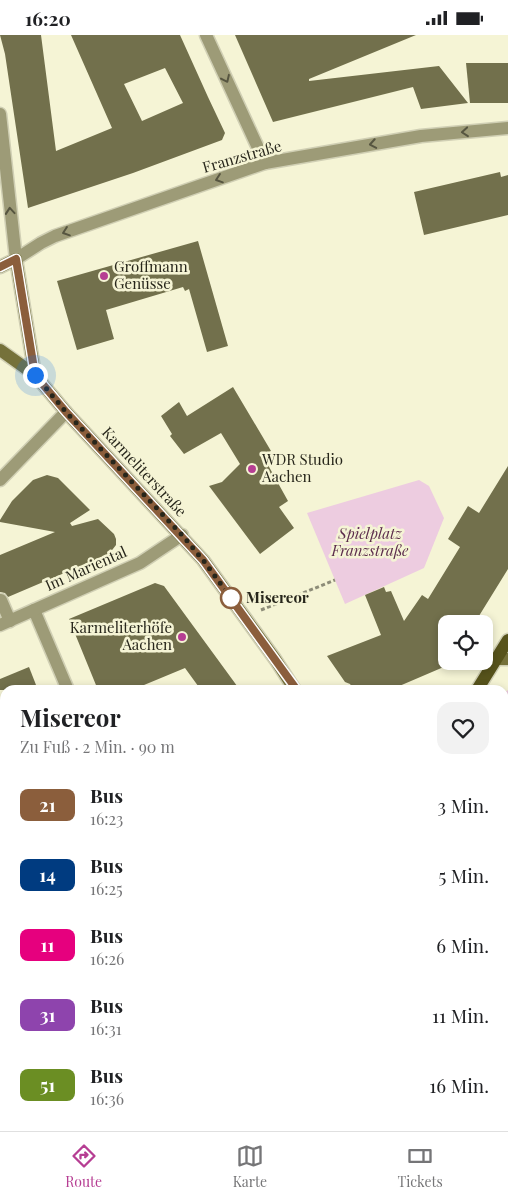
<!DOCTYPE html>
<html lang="de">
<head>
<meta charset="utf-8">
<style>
  :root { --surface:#fff; --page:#f2f2f2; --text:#202124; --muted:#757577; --line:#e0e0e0; --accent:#b63e93 }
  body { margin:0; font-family:"Playfair Display",serif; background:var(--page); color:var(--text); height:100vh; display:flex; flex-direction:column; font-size:19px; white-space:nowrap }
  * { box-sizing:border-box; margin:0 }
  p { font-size:16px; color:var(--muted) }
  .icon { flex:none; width:28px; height:28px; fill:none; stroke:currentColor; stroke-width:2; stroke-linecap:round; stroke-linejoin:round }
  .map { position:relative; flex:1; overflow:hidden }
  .sheet { position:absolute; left:0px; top:650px; width:509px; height:446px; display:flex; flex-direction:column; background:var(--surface); border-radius:15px 15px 0 0; box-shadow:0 2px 8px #0003 }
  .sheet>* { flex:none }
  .badge { padding:0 10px; border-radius:8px; font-size:18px; line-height:32px }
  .controls { position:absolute; left:438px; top:580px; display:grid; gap:10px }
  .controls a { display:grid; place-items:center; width:55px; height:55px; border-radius:10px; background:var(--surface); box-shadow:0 2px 8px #0003; font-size:25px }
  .you { position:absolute; width:25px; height:25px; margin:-12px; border:4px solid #fff; border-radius:50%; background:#1a73e8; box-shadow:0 0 0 8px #1a73e833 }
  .map>.badge { position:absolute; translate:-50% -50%; box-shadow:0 0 0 2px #fff }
  .round { display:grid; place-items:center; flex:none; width:52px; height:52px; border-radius:15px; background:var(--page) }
  .summary { display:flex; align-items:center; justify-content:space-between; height:85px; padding:0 20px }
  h1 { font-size:24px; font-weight:700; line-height:38px }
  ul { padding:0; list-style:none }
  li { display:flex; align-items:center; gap:15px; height:70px; padding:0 20px }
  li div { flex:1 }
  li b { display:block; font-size:19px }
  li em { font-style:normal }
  li .badge { min-width:55px; font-weight:700; text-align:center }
  .status { display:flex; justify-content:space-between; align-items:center; height:35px; padding:0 25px; background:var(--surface); direction:ltr }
  .status svg { height:14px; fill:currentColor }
  .dock { display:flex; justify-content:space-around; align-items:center; height:70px; border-top:1px solid var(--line); background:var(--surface); font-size:14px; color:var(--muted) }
  .dock a { display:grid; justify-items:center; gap:2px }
  .dock .active { color:var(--accent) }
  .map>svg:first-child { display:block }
</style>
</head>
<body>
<div class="status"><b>16:20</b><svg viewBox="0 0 49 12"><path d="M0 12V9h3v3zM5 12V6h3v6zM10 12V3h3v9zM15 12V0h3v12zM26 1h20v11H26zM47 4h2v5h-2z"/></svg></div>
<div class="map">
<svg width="508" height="1096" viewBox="0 0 508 1096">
  <rect width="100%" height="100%" fill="#f5f4d5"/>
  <g fill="#edcce0">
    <polygon points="419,445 429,451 444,483 424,533 345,569 307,478"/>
    <polygon points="508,655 508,759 504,757 504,658"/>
    <polygon points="504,880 508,882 508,1003 504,1006"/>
  </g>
  <g fill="#72704c" fill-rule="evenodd">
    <path d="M0,0H41L56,116L112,93L71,0H180L208,62L225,98L222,105L133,138L28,173L5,19ZM165,33L183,68L142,86L124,49Z"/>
    <polygon points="235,0 416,0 309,44 309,46 439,31 468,68 421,74 413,52 273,87"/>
    <polygon points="466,28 508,28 508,68 470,68"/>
    <polygon points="500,137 501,142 508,140 508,180 424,200 414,157"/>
    <polygon points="198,206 228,311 207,317 189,254 185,256 183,252 106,275 114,304 77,315 57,246"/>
    <polygon points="233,352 271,416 263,421 288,466 279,472 294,493 260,519 209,451 222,447 240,429 221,398 184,419 170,401 172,399 161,381 179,367 187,381"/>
    <polygon points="508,431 508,534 474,589 446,589 446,631 390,655 354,655 350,649 345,647 327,621 381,600 365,560 384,552 386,557 391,556 404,586 422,560 428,564 460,512 448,504 468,471 479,478"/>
    <polygon points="47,440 58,443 90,475 70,488 72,491 98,484 114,499 116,504 116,510 109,519 8,562 5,558 0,557 0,520 55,497 0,487 0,485 12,466 33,445"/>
    <polygon points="155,548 164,551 240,655 201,655 185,633 132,655 98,655 69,584"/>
    <polygon points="29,632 38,655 0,655 0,644"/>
  </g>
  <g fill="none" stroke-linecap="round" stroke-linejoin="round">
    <g stroke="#d0cfb4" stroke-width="15">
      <g id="lane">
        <polyline points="0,445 66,377"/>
        <polyline points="1,565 10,586"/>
        <polyline points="34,575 68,655"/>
        <polyline points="0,702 5,714"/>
        <polyline points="0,754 5,752"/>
      </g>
    </g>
    <g stroke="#d0cfb4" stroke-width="15">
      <g id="street">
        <polyline points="206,0 265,128"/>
        <polyline points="0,79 16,224 41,208 55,201 265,128 421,101 508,93"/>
        <polyline points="0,590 140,528 182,500"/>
        <polyline points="0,841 5,839"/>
      </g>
    </g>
    <g stroke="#d0cfb4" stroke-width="15">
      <g id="secondary">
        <polyline points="0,232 16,224 35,340 66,377 203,525 275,624 295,655"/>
        <polyline points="0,315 35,340"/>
        <polyline points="496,624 508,624"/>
        <polyline points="504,797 508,799"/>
        <polyline points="504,834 508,836"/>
      </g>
    </g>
    <g stroke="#d0cfb4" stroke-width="15">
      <g id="primary">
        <polyline points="477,655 508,605"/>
        <polyline points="225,1096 227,1091"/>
      </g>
    </g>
    <polyline stroke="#8d8c78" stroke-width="3" stroke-dasharray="4 2.5" stroke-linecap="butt" points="261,575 335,545"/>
    <use href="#lane" stroke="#9d9b77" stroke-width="12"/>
    <use href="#street" stroke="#9d9b77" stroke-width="12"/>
    <use href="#secondary" stroke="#75713a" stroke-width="12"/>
    <use href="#primary" stroke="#57531b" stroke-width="12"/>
  </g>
  <defs><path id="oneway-chevron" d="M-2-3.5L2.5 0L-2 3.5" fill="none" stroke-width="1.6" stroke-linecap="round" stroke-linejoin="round" transform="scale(1.25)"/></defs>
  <g stroke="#565540">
    <use href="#oneway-chevron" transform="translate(226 44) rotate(65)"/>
    <use href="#oneway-chevron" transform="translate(465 97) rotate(175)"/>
    <use href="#oneway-chevron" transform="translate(373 109) rotate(170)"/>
    <use href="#oneway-chevron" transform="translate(219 144) rotate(161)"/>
    <use href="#oneway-chevron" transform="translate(10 176) rotate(-95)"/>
    <use href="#oneway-chevron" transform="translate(66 197) rotate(161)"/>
  </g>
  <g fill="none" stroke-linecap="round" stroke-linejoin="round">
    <g stroke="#fff" stroke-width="11">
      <polyline id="line" points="0,232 16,224 35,340 66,377 203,525 297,655"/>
    </g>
    <use href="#line" stroke="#8b5e3c" stroke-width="8"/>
    <polyline stroke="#27261b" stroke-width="5" stroke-dasharray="0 9" points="35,340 66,377 182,500 203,525 231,563"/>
  </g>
  <g fill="#b63e93" stroke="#f5f4d5" stroke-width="2">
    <circle cx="104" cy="241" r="5"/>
    <circle cx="252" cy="434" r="5"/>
    <circle cx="182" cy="602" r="5"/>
  </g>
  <circle fill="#fff" stroke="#8b5e3c" stroke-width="2.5" cx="231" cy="563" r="10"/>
  <g text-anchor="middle" stroke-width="5" stroke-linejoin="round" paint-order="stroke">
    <g font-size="15" fill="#27261b" stroke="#f5f4d5">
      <text transform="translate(242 122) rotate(-16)" y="5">Franzstraße</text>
      <text transform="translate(144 437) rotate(47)" y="5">Karmeliterstraße</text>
      <text transform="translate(86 534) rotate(-24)" y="5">Im Mariental</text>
    </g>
    <g font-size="15" fill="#27261b" stroke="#f5f4d5" text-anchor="start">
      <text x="114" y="237">Groffmann<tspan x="114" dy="17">Genüsse</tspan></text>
      <text x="262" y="430">WDR Studio<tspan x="262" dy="17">Aachen</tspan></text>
      <text x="172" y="598" text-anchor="end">Karmeliterhöfe<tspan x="172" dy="17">Aachen</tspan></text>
    </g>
    <g font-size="15" font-style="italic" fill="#5c2c4c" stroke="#f5f4d5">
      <text x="370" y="504">Spielplatz<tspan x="370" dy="17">Franzstraße</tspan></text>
    </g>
    <g font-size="15" font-weight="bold" fill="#27261b" stroke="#f5f4d5" text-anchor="start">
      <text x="246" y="568">Misereor</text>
    </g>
  </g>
</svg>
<div class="controls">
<a><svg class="icon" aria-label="locate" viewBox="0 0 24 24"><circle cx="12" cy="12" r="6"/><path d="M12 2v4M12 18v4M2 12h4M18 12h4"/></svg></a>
</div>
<div class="you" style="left:35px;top:340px"></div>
<section class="sheet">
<div class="summary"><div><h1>Misereor</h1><p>Zu Fuß · 2 Min. · 90 m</p></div><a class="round"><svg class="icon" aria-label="heart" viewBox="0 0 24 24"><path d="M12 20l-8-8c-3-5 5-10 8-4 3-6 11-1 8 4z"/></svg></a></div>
<ul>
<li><span class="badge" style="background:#8b5e3c;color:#fff">21</span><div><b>Bus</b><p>16:23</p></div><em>3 Min.</em></li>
<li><span class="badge" style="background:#003b80;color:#fff">14</span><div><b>Bus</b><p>16:25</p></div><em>5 Min.</em></li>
<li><span class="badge" style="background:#e6007e;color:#fff">11</span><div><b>Bus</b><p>16:26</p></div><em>6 Min.</em></li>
<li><span class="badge" style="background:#8e44ad;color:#fff">31</span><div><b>Bus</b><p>16:31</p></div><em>11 Min.</em></li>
<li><span class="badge" style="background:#6b8e23;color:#fff">51</span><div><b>Bus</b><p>16:36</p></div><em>16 Min.</em></li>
</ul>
</section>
</div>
<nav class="dock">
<a class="active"><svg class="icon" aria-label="directions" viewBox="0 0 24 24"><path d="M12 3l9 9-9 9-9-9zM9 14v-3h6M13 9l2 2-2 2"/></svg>Route</a>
<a><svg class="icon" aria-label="map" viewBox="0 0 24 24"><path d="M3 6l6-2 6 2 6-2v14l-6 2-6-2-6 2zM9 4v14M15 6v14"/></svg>Karte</a>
<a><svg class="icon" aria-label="tickets" viewBox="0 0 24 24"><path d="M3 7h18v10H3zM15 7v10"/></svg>Tickets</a>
</nav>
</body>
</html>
